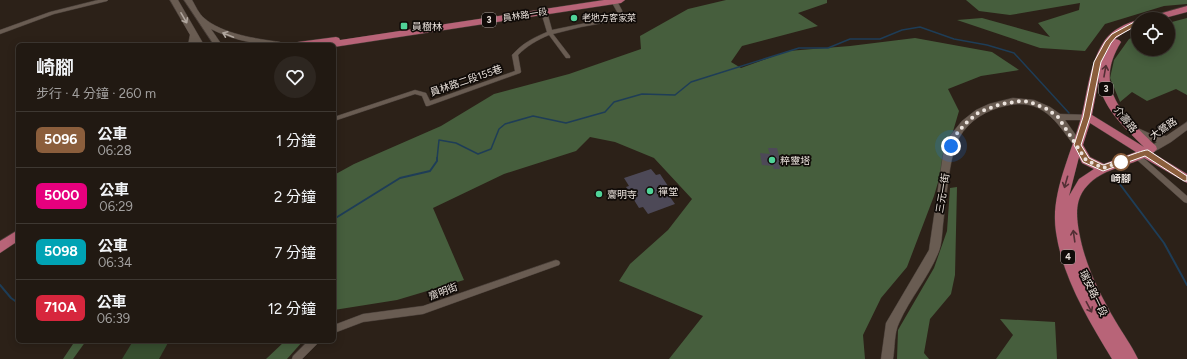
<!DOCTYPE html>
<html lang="zh-TW">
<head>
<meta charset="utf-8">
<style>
  :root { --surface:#211912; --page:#2d2620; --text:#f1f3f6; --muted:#a2a09f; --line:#3e3832 }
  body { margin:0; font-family:Figtree,"Noto Sans TC",sans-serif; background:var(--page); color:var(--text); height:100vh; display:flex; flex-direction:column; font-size:15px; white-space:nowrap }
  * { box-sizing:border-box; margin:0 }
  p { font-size:13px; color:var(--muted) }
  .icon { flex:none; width:22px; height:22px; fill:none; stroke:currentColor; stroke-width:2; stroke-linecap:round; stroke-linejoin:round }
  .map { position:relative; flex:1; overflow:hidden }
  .drawer { position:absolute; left:16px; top:43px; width:320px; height:300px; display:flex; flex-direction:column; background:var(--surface); border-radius:6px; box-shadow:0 2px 10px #0003,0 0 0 1px var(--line) }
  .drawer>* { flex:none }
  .badge { padding:0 8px; border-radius:6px; font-size:14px; line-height:26px }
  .controls { position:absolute; left:1131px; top:12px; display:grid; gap:8px }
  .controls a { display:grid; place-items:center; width:44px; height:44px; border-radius:50%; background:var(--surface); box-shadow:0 2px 10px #0003,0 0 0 1px var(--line); font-size:20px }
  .you { position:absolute; width:20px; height:20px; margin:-10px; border:3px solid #fff; border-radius:50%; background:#1a73e8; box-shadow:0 0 0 6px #1a73e833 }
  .map>.badge { position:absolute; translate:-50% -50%; box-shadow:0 0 0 2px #fff }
  .round { display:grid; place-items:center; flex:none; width:42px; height:42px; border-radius:21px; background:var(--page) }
  .overview { display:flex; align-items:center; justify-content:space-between; height:68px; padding:0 20px }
  h1 { font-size:19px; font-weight:700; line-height:30px }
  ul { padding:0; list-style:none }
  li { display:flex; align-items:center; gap:12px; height:56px; padding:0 20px; border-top:1px solid var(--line) }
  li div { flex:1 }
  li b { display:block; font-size:15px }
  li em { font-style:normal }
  li .badge { min-width:44px; font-weight:700; text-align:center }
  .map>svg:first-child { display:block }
</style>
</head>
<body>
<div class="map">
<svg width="1187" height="359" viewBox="0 0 1187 359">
  <rect width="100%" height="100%" fill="#2c2118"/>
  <polygon fill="#374e2f" points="133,341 169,341 159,359 122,359"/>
  <g fill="#465e3d">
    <polygon points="726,0 827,0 827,3 798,13 818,26 742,46 731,62 741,68 788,51 850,46 915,38 992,52 1019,70 981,76 948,89 959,111 934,196 907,267 881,298 863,335 865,359 669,359 703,316 619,281 630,264 668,230 692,199 654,158 615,142 590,137 576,151 504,174 433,208 464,280 397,300 334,310 334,175 354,164 441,126 494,94 569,74 641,49 640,36 688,9"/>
    <polygon points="966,0 1187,0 1187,4 1164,6 1105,24 1085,51 1040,48 957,20 982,18 1050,37 1038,23 1079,10 1080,3 1010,15 979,11"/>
    <polygon points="1187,18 1187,95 1176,89 1147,101 1132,92 1120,102 1110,78 1114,60 1129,39 1138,35 1138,49 1168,49 1168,23"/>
    <polygon points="957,187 955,275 951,294 930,319 924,353 929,359 897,359 898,330 934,268 947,231 950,188"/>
    <polygon points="1000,319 1055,322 1057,359 996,359 1013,335"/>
    <polygon points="75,341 86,341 73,359 63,359"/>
    <polygon points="285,341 303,341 287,359 266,359"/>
  </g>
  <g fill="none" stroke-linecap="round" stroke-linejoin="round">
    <polyline stroke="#1e3d57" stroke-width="1.5" points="437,159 439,140 456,143 478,154 491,149 499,129 505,124 533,116 566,123 605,112 614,102 642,94 675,95 691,82 799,48 828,48 850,39 880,39 902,30 920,27 954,39 987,45 1014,53 1069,113"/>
    <g stroke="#1e3d57" stroke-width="2">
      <polyline points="1116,179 1164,243 1187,285"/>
      <polyline points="334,219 400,178 430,171 437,161 437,158"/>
      <polyline points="0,285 11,298 18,303"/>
    </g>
  </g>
  <g fill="#4d4957">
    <polygon points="768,148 777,148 779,156 782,156 784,163 779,163 780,169 774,169 773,166 762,165 760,153 770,154"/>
    <polygon points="651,169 656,175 660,174 674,195 670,197 675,204 648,214 643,207 639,208 626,187 629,186 624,178"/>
  </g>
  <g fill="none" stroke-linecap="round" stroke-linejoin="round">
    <g stroke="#483e38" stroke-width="1">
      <g id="street">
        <polygon points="98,0 108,0 107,1 54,14 0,34 0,30 50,12"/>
        <path d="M612,0L617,1L626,18L625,19L581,27L553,34L570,56V58H566L549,35C537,40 527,46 518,55L521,72L520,73L428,106H426L422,96L415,94L334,121V117L415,90L426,93L430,101L515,71L512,55L513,54C523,43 533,38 547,32L541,12L542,11L544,10L547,12L552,30L581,24L620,17L611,1Z"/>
        <polygon points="1138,154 1140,155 1187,196 1187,203 1184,202 1136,159 1135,157 1136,155"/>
        <polygon points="556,260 559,261 560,263 559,265 423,314 363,322 334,333 334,325 363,314 423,306"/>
        <polygon points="308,341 318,341 317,344 302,359 292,359 293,356"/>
      </g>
    </g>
    <g stroke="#483e38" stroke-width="1">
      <g id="secondary">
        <polygon points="170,0 178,0 204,45 188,45 190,35"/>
        <path d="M184,0H192C195,5 199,14 204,18C222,34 257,39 280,42L284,45C258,45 235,41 211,29L222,45H214Z"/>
        <path d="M1013,98L1034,100L1050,107L1060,114L1090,115L1092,117L1087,120H1065L1083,145L1081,147H1075C1056,121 1042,97 1005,106C987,110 969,120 959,138C949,155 946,203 943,224C942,233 942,243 939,251C929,277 910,298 899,323C894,333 895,348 893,359H881L886,323L929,250L943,155L949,137L962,121L976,110L989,104Z"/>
        <polygon points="1187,122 1187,130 1171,142 1152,153 1147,149 1157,142 1146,139 1130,131 1128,129 1133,126 1151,134 1166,136"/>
      </g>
    </g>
    <g stroke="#483e38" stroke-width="1">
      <g id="primary">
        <polygon points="604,0 625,0 621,3 334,47 334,45 293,45 298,42 336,37 339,38 340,40"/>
        <polygon points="1187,6 1187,12 1161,19 1147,19 1148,17"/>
        <path d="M1138,20V26L1125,32L1115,39L1119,40L1121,42C1092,89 1124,115 1156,146L1157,149L1153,153L1187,174V183L1144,158C1125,167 1102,169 1087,186C1075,199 1076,215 1079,232C1085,265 1099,293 1116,322C1123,334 1132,346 1138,359H1112C1088,319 1063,279 1056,232C1050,194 1071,155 1081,118C1088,92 1089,63 1105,40C1112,30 1126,23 1138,20ZM1099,78C1099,105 1126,129 1144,147L1092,115ZM1090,123L1136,152L1104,164L1090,157L1083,145ZM1079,157L1082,163L1094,169L1079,179L1069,196Z"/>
        <polygon points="18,230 18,241 0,253 0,241"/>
      </g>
    </g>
    <use href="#street" fill="#695c52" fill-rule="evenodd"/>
    <use href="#secondary" fill="#695c52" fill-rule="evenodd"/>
    <use href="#primary" fill="#b86478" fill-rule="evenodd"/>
  </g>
  <defs><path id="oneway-shaft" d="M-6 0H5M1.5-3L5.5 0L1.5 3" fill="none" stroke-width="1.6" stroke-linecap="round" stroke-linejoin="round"/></defs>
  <g stroke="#b0a69e">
    <use href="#oneway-shaft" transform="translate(184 18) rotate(60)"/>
    <use href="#oneway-shaft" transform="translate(228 35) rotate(-158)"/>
  </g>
  <g stroke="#532f35">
    <use href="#oneway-shaft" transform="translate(1105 71) rotate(-80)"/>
    <use href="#oneway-shaft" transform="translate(1066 182) rotate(106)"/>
    <use href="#oneway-shaft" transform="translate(1074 236) rotate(-98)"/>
    <use href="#oneway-shaft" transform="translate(1089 307) rotate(62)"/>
  </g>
  <path fill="#8b5e3c" stroke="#fff" d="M1136,21L1141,23L1116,37L1111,43L1101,62L1090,117L1081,145L1089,158L1103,165C1111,163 1144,149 1148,150L1187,176V181H1184L1145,156L1103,171L1083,162L1074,145L1083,117L1094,62L1105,42L1112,34Z"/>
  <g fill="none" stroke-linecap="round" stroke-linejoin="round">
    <polyline stroke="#ebe3dd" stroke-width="4" stroke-dasharray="0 7.2" points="951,146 954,137 965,124 979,112 1001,104 1021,101 1030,102 1047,109 1058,117 1086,160 1103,168 1126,160 1121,162"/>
  </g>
  <g fill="#50d398" stroke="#100b08" stroke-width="1.5">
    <circle cx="574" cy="18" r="4"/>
    <rect x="400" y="22" width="8" height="8" rx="2"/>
    <circle cx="772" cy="160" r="4"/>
    <circle cx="650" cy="191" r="4"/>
    <circle cx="599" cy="194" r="4"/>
  </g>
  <circle fill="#fff" stroke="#8b5e3c" stroke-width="2" cx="1121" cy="162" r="8"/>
  <g text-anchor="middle" stroke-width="3.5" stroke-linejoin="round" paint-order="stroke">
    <g font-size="9" fill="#ebe3dd" stroke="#100b08">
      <text transform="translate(525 15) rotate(-9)" y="3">員林路一段</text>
    </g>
    <g font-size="9" fill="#ebe3dd" stroke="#100b08" text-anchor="start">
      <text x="582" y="21">老地方客家菜</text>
    </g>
    <g fill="#100b08" stroke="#a9a29d" stroke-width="1">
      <rect x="482" y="13" width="14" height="14" rx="3"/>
      <rect x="1099" y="82" width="14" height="14" rx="3"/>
      <rect x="1061" y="250" width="14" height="14" rx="3"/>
    </g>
    <g font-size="9" font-weight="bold" fill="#ebe3dd">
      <text x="489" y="23">3</text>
      <text x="1106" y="92">3</text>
      <text x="1068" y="260">4</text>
    </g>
    <g font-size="10" fill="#ebe3dd" stroke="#100b08" text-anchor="start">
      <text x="412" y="30">員樹林</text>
      <text x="780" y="164">粹靈塔</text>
      <text x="658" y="195">禪堂</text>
      <text x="607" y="198">齋明寺</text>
    </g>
    <g font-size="10" fill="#ebe3dd" stroke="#100b08">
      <text transform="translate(466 80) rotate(-19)" y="4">員林路二段155巷</text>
      <text transform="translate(1126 119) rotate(52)" y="4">介壽路</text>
      <text transform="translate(1163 128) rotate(-35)" y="4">大鶯路</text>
      <text transform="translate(942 193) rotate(-81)" y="4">三元一街</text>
      <text transform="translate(443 291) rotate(-20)" y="4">齋明街</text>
      <text transform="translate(1094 293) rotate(64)" y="4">瑞安路一段</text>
    </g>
    <g font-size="10" font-weight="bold" fill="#ebe3dd" stroke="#100b08">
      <text x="1121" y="182">崎腳</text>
    </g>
  </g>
</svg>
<div class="controls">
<a><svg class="icon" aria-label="locate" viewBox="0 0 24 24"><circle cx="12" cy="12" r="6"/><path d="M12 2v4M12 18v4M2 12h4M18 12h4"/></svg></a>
</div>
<div class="you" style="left:951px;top:146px"></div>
<section class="drawer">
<div class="overview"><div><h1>崎腳</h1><p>步行 · 4 分鐘 · 260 m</p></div><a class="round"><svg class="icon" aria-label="heart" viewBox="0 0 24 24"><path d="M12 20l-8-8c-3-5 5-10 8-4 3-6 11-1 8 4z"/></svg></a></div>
<ul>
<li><span class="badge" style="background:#8b5e3c;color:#fff">5096</span><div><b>公車</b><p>06:28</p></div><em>1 分鐘</em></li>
<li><span class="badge" style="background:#e6007e;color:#fff">5000</span><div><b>公車</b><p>06:29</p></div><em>2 分鐘</em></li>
<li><span class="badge" style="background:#00a3b4;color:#fff">5098</span><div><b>公車</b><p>06:34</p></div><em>7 分鐘</em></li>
<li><span class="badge" style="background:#d7263d;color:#fff">710A</span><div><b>公車</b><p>06:39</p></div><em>12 分鐘</em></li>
</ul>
</section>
</div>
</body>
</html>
